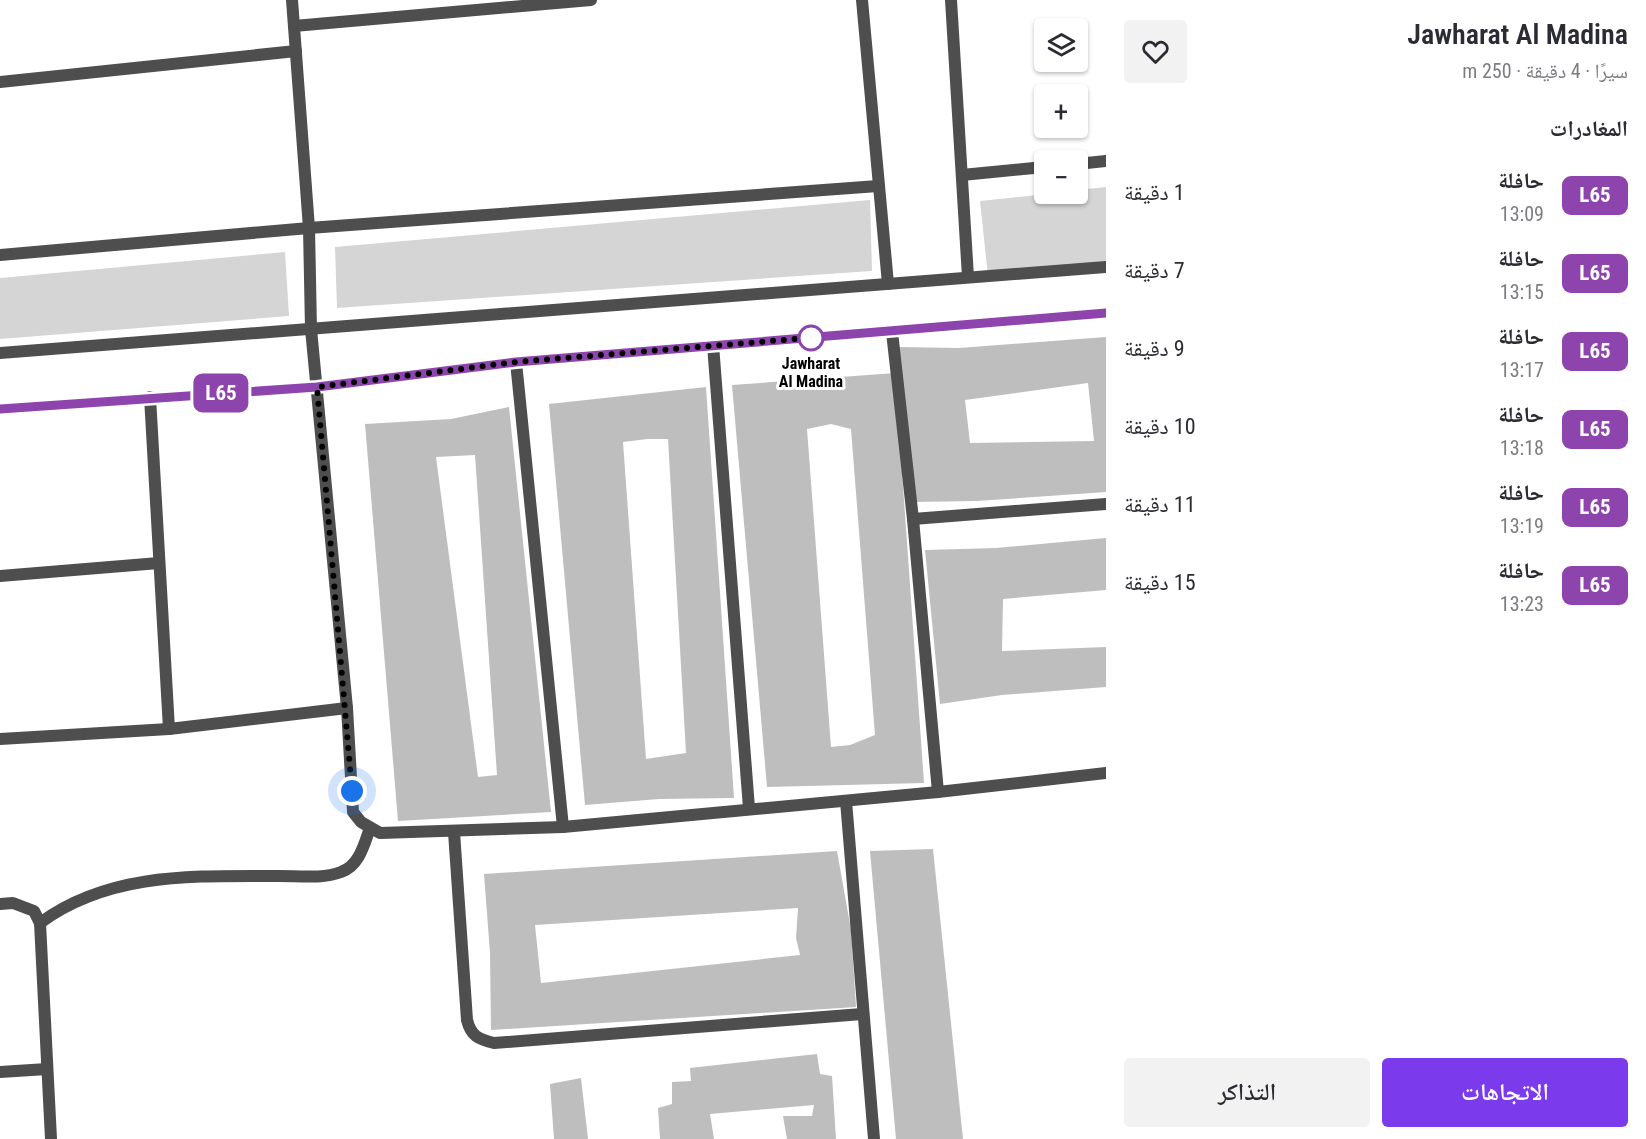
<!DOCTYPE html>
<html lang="ar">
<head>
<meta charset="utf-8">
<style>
  :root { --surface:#fff; --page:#f2f2f3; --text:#2b2b33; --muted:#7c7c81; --accent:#7c3aed }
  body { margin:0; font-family:"Roboto Condensed","Noto Naskh Arabic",sans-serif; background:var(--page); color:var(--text); direction:rtl; height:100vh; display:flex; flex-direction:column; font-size:22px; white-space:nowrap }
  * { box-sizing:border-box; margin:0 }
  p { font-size:20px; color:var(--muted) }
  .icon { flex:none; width:33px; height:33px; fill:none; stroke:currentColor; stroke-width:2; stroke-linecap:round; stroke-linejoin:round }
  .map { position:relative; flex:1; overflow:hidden; direction:ltr }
  .sheet { display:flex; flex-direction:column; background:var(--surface); width:540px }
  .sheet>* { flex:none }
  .badge { padding:0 12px; border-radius:9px; font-size:21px; line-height:39px }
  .controls { position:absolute; left:1034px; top:18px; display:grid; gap:12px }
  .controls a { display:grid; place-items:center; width:54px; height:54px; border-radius:6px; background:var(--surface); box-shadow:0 2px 4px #0004; font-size:30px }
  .you { position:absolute; width:30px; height:30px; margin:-15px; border:4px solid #fff; border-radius:50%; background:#1a73e8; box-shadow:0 0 0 9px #1a73e833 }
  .map>.badge { position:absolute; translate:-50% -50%; box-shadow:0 0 0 3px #fff }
  h2 { padding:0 18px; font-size:22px; line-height:54px }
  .round { display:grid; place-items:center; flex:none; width:63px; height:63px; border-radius:6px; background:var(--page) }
  .summary { display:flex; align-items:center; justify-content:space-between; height:102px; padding:0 18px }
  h1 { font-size:28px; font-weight:600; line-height:45px }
  .cta { display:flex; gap:12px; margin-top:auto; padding:12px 18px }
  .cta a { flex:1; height:69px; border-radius:6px; background:var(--accent); color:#fff; font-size:24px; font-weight:600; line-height:69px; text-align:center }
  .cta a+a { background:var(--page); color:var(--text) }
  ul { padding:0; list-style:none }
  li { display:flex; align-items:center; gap:18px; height:78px; padding:0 18px }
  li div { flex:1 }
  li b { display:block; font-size:22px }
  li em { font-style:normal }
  li .badge { min-width:66px; font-weight:700; text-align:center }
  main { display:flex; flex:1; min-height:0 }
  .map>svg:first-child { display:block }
</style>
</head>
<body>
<main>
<section class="sheet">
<div class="summary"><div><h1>Jawharat Al Madina</h1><p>سيرًا · 4 دقيقة · 250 m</p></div><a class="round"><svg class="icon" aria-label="heart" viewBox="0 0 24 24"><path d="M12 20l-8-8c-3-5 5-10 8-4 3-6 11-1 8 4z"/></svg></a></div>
<h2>المغادرات</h2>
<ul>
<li><span class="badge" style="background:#8e44ad;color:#fff">L65</span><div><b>حافلة</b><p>13:09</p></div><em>1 دقيقة</em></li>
<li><span class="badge" style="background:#8e44ad;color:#fff">L65</span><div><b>حافلة</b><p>13:15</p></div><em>7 دقيقة</em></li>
<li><span class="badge" style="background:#8e44ad;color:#fff">L65</span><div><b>حافلة</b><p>13:17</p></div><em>9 دقيقة</em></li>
<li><span class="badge" style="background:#8e44ad;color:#fff">L65</span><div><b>حافلة</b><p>13:18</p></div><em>10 دقيقة</em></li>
<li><span class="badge" style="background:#8e44ad;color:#fff">L65</span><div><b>حافلة</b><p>13:19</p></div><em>11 دقيقة</em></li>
<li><span class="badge" style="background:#8e44ad;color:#fff">L65</span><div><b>حافلة</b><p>13:23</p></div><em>15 دقيقة</em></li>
</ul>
<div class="cta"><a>الاتجاهات</a><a>التذاكر</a></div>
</section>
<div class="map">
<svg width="1106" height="1139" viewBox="0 0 1106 1139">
  <rect width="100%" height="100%" fill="#fff"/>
  <g fill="#d5d5d5">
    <polygon points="1106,187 1106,263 988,276 980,201 1048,194 1077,194 1077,190"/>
    <polygon points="870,200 872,271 337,308 335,247"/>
    <polygon points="285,252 289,316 0,339 0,278"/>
  </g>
  <g fill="#bebebe" fill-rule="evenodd">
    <path d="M1106,337V492L977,501L912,502L897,347L959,348ZM1088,383L1094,441L970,443L965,400Z"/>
    <path d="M895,373L924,783L767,787L732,385ZM831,424L851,429L875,735L850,745L831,747L807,429Z"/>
    <path d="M706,387L734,798L659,799L585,805L549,404ZM647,439H668L686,753L646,759L623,442Z"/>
    <path d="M509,407L551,812L398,821L365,424L451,419ZM475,455L497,775L478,777L436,457Z"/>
    <polygon points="1106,538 1106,590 1003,599 1002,651 1106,647 1106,687 1002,695 940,704 925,550 996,548"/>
    <polygon points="933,849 963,1139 896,1139 870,851"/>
    <path d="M837,851L851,930L856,1007L491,1030L490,953L484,874ZM798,908L796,938L800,955L541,983L535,925Z"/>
    <polygon points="817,1054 820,1074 832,1076 836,1139 787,1139 783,1116 812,1116 814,1105 710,1114 714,1139 660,1139 658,1108 672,1104 672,1082 691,1081 690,1068"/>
    <polygon points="581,1078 588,1139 554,1139 550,1084"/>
  </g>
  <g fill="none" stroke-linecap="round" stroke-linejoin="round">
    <path stroke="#4e4e4e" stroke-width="12" d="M40,923C108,873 191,876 272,876C294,875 320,880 341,872C359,866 364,845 370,828"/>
    <g stroke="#4e4e4e" stroke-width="12">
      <polyline points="292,0 309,228 311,329 347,708 353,812 361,822 380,833 563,827 938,792 1106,773"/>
      <polyline points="862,0 888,284"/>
      <polyline points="951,0 968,277"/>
      <polyline points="294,26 591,0"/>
      <polyline points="0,82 296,51"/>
      <polyline points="1077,164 1106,161"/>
      <polyline points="962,175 1044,167"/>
      <polyline points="0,255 309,228 878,186"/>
      <polyline points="892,332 913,519 938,792"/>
      <polyline points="713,345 749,808"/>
      <polyline points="0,353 1106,267"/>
      <polyline points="516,362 563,827"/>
      <polyline points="150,397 169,729"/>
      <polyline points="0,409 317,387 516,362 1106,313"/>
      <polyline points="913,519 1106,504"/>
      <polyline points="0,576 159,563"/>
      <polyline points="0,739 169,729 347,708"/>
      <polyline points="846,801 874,1139"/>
      <path d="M454,832L467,1020C471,1036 478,1039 494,1043L862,1014"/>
      <polyline points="0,904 13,903 34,911 40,923 51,1139"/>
      <polyline points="0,1072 47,1069"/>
    </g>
  </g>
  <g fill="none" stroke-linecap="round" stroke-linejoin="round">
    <g stroke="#fff" stroke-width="14">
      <polyline id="line" points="0,409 317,387 516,362 1106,313"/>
    </g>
    <use href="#line" stroke="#8e44ad" stroke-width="9"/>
    <polyline stroke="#000" stroke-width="6" stroke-dasharray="0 10.8" points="352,791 317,387 516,362 820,337 811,338"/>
  </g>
  <circle fill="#fff" stroke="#8e44ad" stroke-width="3" cx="811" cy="338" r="12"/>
  <g text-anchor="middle" stroke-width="6" stroke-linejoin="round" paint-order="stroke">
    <g font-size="16" font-weight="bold" fill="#000" stroke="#fff">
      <text x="811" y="369">Jawharat<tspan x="811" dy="18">Al Madina</tspan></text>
    </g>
  </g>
</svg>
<div class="controls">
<a><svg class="icon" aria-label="layers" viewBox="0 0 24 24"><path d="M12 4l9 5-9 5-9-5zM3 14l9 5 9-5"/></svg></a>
<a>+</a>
<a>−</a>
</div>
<div class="you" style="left:352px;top:791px"></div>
<b class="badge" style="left:221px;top:393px;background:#8e44ad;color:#fff">L65</b>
</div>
</main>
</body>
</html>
